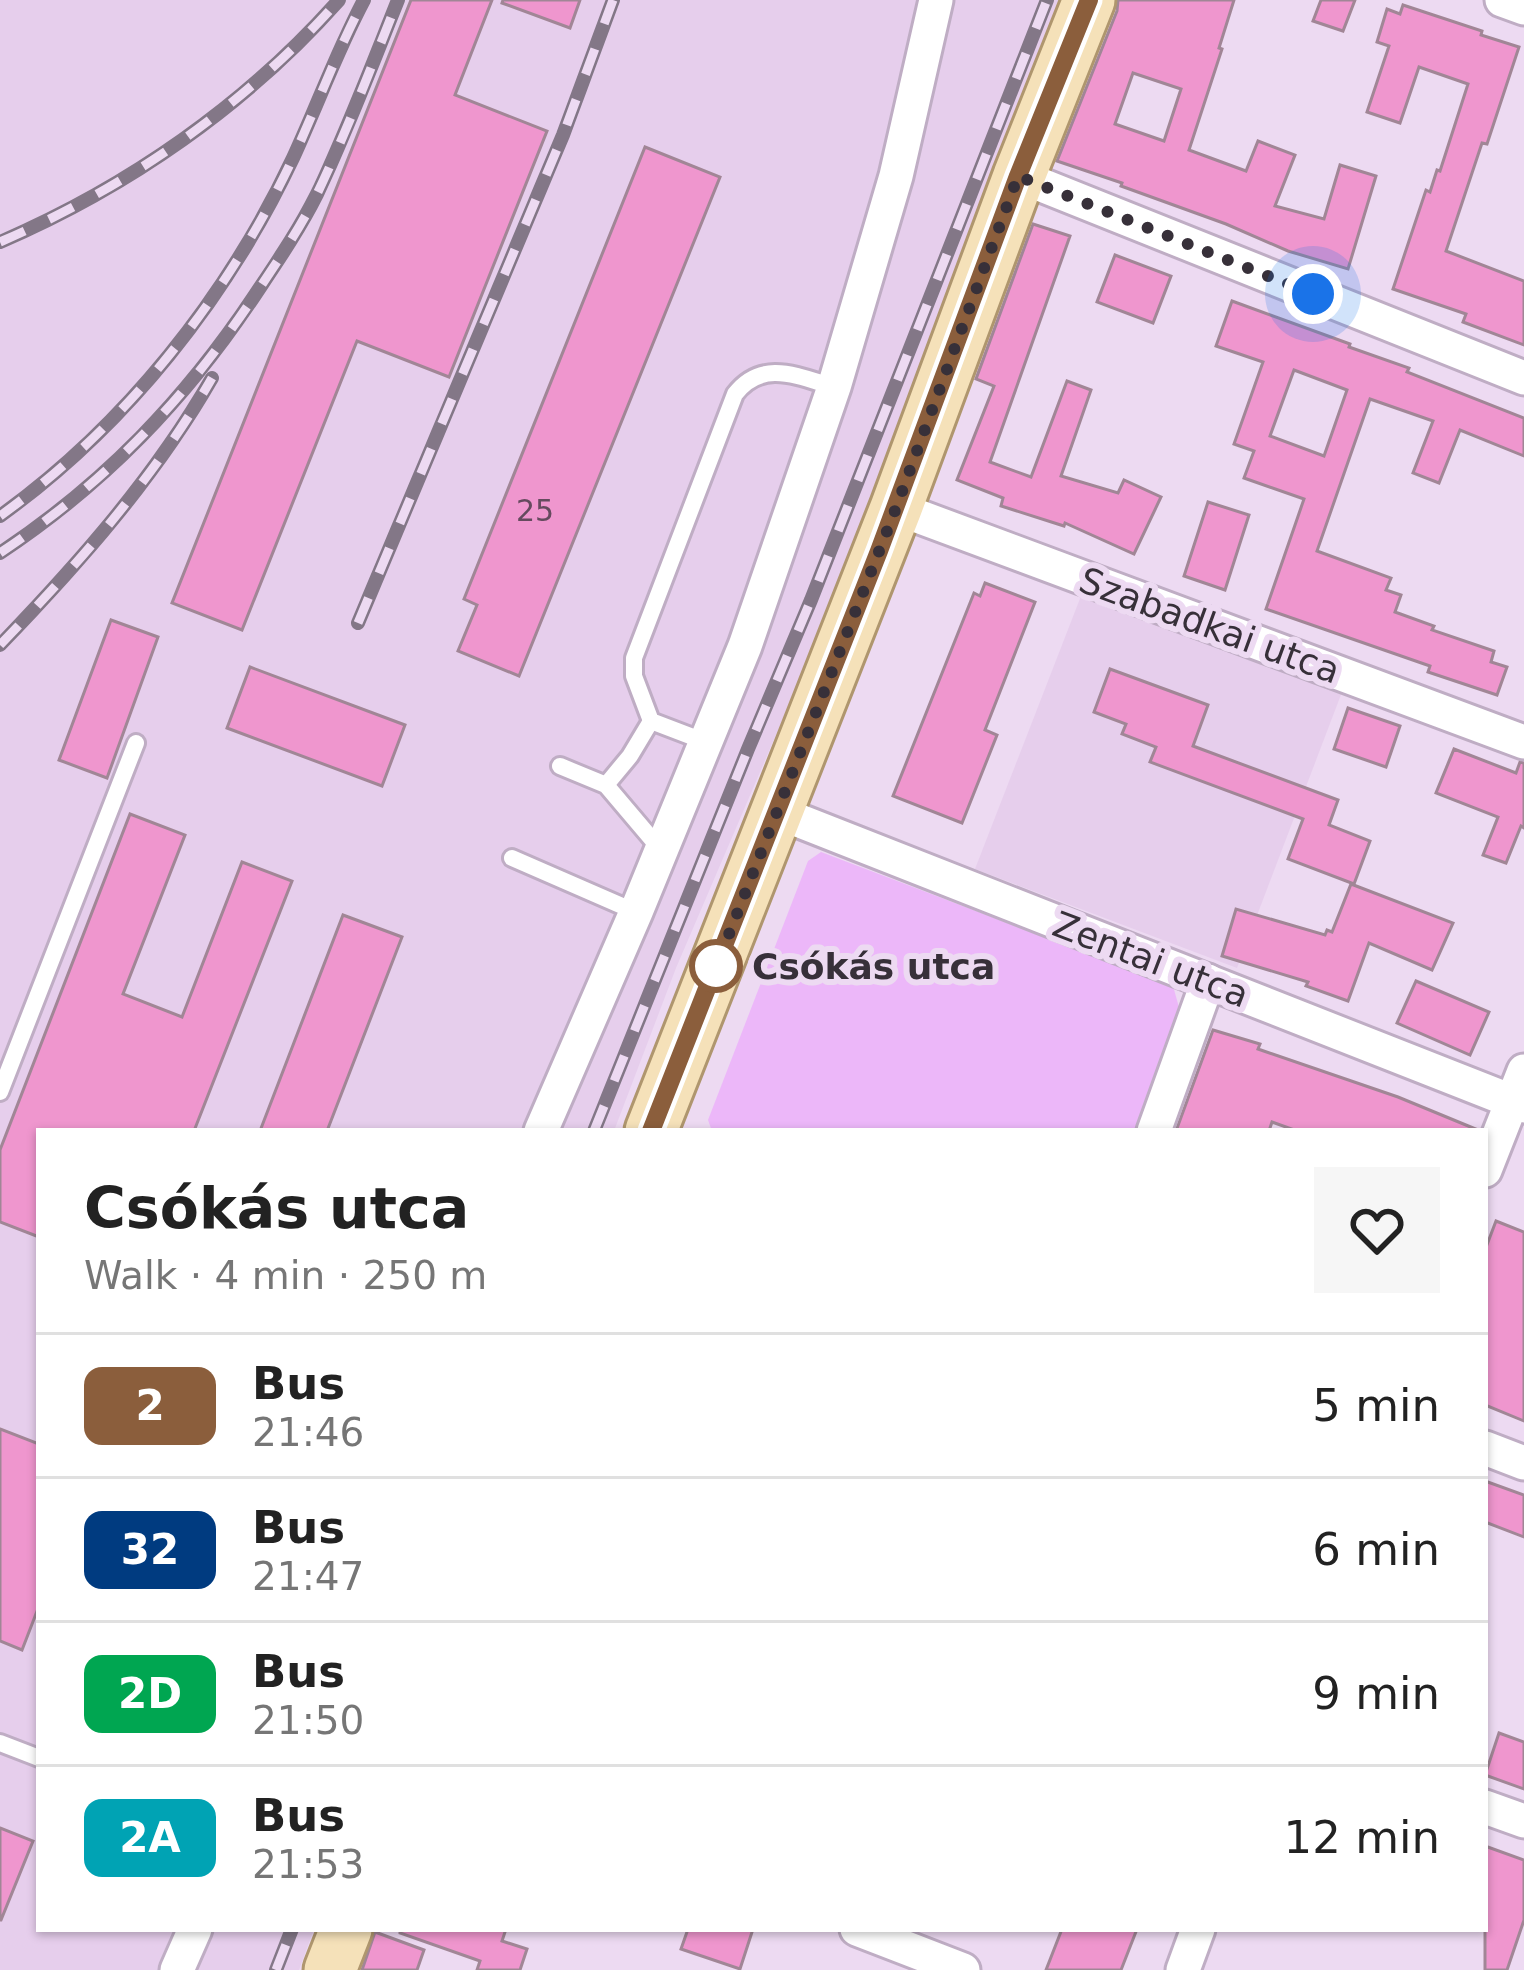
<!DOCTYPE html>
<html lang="en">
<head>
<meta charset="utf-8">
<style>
  :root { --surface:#fff; --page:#f6f6f6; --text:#222; --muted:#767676; --line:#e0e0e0 }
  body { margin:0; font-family:"DejaVu Sans",sans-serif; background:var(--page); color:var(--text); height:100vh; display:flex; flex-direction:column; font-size:45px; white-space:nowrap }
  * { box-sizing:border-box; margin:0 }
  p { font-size:39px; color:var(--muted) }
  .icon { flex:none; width:66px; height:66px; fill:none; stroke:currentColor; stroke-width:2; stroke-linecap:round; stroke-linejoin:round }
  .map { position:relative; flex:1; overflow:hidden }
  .drawer { position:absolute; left:36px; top:1128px; width:1452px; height:804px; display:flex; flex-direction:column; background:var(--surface); border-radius:0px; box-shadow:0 3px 9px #0004 }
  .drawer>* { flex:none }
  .badge { padding:0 24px; border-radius:18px; font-size:42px; line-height:78px }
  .you { position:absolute; width:60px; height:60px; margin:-30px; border:9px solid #fff; border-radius:50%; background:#1a73e8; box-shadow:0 0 0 18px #1a73e833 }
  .map>.badge { position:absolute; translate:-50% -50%; box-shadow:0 0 0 6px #fff }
  .round { display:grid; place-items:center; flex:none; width:126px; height:126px; border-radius:0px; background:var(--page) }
  .headline { display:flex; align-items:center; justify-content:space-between; height:204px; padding:0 48px }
  h1 { font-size:57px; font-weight:600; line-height:90px }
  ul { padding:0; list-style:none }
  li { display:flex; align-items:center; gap:36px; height:144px; padding:0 48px; border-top:3px solid var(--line) }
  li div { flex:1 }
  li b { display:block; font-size:45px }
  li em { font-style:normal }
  li .badge { min-width:132px; font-weight:700; text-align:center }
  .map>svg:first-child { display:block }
</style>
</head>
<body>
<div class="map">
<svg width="1524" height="1970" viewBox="0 0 1524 1970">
  <rect width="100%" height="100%" fill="#eddaf2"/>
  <g fill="#e6ceec">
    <polygon points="0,0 1091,0 676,968 614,1131 39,1131 39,1929 314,1929 299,1970 0,1970"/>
    <polygon points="1081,596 1342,692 1237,968 975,869"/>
  </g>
  <polygon fill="#ecb7f9" points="821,852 1173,986 1182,1018 1142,1131 712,1131 708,1120 808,861"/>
  <g fill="#ef96ce" stroke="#a18696" stroke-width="3" fill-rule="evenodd">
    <polygon points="411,0 492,0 455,95 547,131 449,377 357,341 242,630 172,603"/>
    <polygon points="503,0 580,0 570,28 502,3"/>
    <path d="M1118,0H1234L1219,48L1222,49L1189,150L1246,171L1258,141L1295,155L1275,206L1324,219L1340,165L1376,176L1348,269L1288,251L1226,224L1121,186L1122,183L1057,161L1117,11ZM1133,73L1181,89L1164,141L1115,124Z"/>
    <polygon points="1321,0 1355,0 1343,31 1313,21"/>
    <polygon points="1403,5 1482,31 1481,35 1519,47 1487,144 1482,143 1446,251 1524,281 1524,345 1463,322 1466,314 1393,289 1426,190 1430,192 1437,170 1440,171 1468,84 1419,67 1400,123 1367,112 1389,46 1377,42 1387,9 1400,14"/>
    <polygon points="645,147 720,177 519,676 458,651 477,605 464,599"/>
    <polygon points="1033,224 1070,236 990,462 1031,477 1067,381 1091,390 1061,476 1118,493 1124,480 1161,497 1134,554 1065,523 1064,526 1001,506 1003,498 957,480 994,386 976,379"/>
    <polygon points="1115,255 1171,276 1153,323 1097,302"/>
    <path d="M1232,301L1350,344L1349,347L1409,368L1407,372L1524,418V456L1460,430L1439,483L1413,473L1433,421L1370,399L1317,551L1391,578L1386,590L1401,595L1395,612L1434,626L1432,630L1494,651L1491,662L1507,667L1497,695L1428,672L1430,666L1266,609L1304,499L1244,478L1254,451L1234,444L1263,362L1216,346ZM1294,370L1347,390L1324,456L1270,436Z"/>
    <polygon points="1208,502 1249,515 1225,590 1184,576"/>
    <polygon points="985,583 1035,602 985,730 997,735 962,823 893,796 974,593 980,596"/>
    <polygon points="111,620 158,637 107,778 59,760"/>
    <polygon points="250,667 405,725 382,786 227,728"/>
    <polygon points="1110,669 1208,705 1193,746 1338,800 1329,825 1370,841 1354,884 1288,859 1303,819 1150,762 1156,747 1122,734 1126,724 1094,712"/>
    <polygon points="1348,708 1400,726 1386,767 1334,749"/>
    <polygon points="1454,749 1516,773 1520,762 1524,763 1524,828 1521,826 1506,863 1483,855 1498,817 1436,793"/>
    <polygon points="130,814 185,835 123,994 182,1017 242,862 292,881 194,1131 39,1131 39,1237 0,1222 0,1150"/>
    <polygon points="1351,884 1453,923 1432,970 1369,943 1348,1001 1306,986 1308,982 1222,956 1236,909 1325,935 1327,930 1332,932"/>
    <polygon points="343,915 402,937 327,1131 260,1131"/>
    <polygon points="1416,981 1489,1012 1470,1055 1397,1023"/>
    <polygon points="1213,1030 1260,1044 1258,1049 1398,1097 1478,1130 1297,1131 1272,1122 1269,1131 1176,1131"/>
    <polygon points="1496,1221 1524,1232 1524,1421 1485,1405 1485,1250"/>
    <polygon points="0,1429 39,1444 39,1606 22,1650 0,1641"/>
    <polygon points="1485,1481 1524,1495 1524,1537 1485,1522"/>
    <polygon points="1499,1733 1524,1742 1524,1789 1485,1775"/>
    <polygon points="0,1828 33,1841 1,1920 0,1920"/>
    <polygon points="1485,1846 1524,1860 1524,1920 1507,1970 1485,1970"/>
    <polygon points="400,1929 506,1929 502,1941 527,1949 520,1970 477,1970 480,1961 400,1933"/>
    <polygon points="688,1929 753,1929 740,1969 681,1949"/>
    <polygon points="1062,1929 1137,1929 1121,1970 1046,1970"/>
    <polygon points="375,1932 424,1950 417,1970 362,1970"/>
  </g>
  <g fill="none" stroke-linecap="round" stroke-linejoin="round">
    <g stroke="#bfadc4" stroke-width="22">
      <g id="lane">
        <path d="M706,742L651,721L634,676V658L735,394C762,359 797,376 834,387"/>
        <polyline points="560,766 606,785 661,850"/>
        <polyline points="606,785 630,756 651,721"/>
        <polyline points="512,858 636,912"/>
        <polyline points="0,1092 136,743"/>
        <polyline points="0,1743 39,1758"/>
      </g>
    </g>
    <g stroke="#bfadc4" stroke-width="39">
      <g id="street">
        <polyline points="1502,0 1524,8"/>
        <polyline points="1019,176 1524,378"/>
        <polyline points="896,508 1524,742"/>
        <polyline points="777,812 1524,1106"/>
        <polyline points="541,1131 636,912 745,646 834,387 896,176 936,0"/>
        <polyline points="1154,1131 1208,981"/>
        <polyline points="1485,1170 1524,1071"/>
        <polyline points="1485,1448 1524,1463"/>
        <polyline points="1485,1807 1524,1821"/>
        <polyline points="857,1929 963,1970"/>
        <polyline points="177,1970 195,1929"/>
        <polyline points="1183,1970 1198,1929"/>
      </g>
    </g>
    <g stroke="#af966e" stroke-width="57">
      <g id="primary">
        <polyline points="651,1131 896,508 1019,176 1089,0"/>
        <polyline points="330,1970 346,1929"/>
      </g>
    </g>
    <use href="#lane" stroke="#fff" stroke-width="16"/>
    <use href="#street" stroke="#fff" stroke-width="33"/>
    <use href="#primary" stroke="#f5e1b9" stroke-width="51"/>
    <g stroke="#837787" stroke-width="14">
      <g id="rail">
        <path d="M0,242C128,187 246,105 339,0"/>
        <path d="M0,516C125,426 227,298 293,158C317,106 337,51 364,0"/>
        <path d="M0,553C105,483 185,400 255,295C277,262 299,230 317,194C347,131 372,65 398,0"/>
        <polyline points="358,623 563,135 613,0"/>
        <path d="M0,645C79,563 155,477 212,378"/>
        <polyline points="594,1131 748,749 811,600 1047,0"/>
        <polyline points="276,1970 292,1929"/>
      </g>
    </g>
    <use href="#rail" stroke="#eddaf2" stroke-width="9" stroke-dasharray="27" stroke-linecap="butt"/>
  </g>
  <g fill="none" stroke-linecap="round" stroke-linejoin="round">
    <g stroke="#fff" stroke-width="27">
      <polyline id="line" points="651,1131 879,551 1018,176 1089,0"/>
    </g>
    <use href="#line" stroke="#8b5e3c" stroke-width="18"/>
    <polyline stroke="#373039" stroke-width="12" stroke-dasharray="0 21.6" points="716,966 715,970 896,508 1018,176 1313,294"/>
  </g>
  <circle fill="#fff" stroke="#8b5e3c" stroke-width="6" cx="716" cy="966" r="24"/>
  <g text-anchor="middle" stroke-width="12" stroke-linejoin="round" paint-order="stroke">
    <g font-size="30" fill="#654a5e">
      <text x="535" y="521">25</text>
    </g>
    <g font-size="36" fill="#373039" stroke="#eddaf2">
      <text transform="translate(1210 625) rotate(20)" y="13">Szabadkai utca</text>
      <text transform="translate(1151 959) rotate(21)" y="13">Zentai utca</text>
    </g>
    <g font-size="36" font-weight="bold" fill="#373039" stroke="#eddaf2" text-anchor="start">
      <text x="752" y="979">Csókás utca</text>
    </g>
  </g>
</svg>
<div class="you" style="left:1313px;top:294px"></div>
<section class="drawer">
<div class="headline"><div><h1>Csókás utca</h1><p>Walk · 4 min · 250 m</p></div><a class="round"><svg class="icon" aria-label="heart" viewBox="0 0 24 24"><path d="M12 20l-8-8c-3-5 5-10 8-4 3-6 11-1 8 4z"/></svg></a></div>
<ul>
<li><span class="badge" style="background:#8b5e3c;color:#fff">2</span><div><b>Bus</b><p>21:46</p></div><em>5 min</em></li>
<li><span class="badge" style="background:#003b80;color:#fff">32</span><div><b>Bus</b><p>21:47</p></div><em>6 min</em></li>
<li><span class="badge" style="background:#00a651;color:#fff">2D</span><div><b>Bus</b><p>21:50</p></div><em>9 min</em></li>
<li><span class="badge" style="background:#00a3b4;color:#fff">2A</span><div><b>Bus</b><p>21:53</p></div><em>12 min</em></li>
</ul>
</section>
</div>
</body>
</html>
